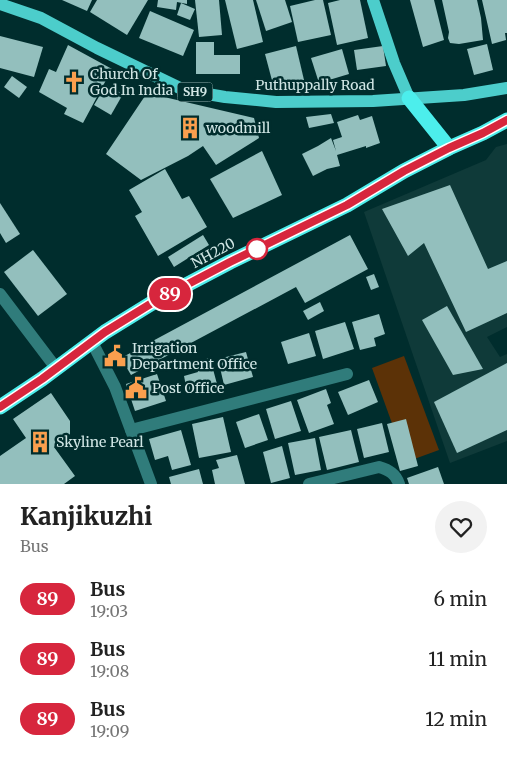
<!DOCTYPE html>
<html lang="en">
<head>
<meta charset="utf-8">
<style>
  :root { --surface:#fff; --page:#f2f2f2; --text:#222; --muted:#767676 }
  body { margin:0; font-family:Merriweather,serif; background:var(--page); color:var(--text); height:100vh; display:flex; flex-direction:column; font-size:19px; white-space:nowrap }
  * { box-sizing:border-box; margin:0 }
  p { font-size:16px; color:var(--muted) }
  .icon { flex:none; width:28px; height:28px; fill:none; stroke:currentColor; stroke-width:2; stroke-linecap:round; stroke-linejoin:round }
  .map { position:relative; height:484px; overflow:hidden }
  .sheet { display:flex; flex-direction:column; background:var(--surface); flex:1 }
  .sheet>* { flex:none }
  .badge { padding:0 10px; border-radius:16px; font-size:18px; line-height:32px }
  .map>.badge { position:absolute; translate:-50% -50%; box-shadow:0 0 0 2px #fff }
  .round { display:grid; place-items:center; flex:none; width:52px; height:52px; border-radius:26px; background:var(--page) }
  .summary { display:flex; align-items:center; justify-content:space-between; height:85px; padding:0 20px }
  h1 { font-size:24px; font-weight:800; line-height:38px }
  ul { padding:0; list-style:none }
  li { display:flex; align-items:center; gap:15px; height:60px; padding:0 20px }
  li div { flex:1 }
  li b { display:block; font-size:19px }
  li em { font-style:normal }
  li .badge { min-width:55px; font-weight:700; text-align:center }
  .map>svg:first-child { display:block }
</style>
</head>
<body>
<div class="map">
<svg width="507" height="484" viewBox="0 0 507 484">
  <rect width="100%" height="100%" fill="#002d2d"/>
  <polygon fill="#0f3a39" points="507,144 507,327 487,337 500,357 507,354 507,441 450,463 364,212 486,160 496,147"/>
  <polygon fill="#5c3207" points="404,356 439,450 406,462 372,368"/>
  <g fill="#93bfbd">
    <polygon points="62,0 92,0 87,11"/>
    <polygon points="97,0 148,0 127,35 90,12"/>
    <polygon points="158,0 187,0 187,4 177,2 176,10 157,7"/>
    <polygon points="195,0 219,0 222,35 199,37"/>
    <polygon points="225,0 253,0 263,42 237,49"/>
    <polygon points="256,0 285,0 292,22 266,31"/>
    <polygon points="315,0 323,0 331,35 298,42 290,6"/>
    <polygon points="340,0 360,0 368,38 337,45 328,3"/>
    <polygon points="410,0 434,0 444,40 423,47"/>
    <polygon points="442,0 477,0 481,18 483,40 459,44 450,43 448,38 449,32"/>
    <polygon points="482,0 507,0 507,33 505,33 506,40 492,44"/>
    <polygon points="181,3 195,9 190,20 177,15"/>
    <polygon points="150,11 194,30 183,56 139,38"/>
    <polygon points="0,36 43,47 34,77 0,68"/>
    <polygon points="196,42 214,42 214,55 240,55 240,74 196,74"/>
    <polygon points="487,44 493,70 474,75 467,49"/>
    <polygon points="68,45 112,69 83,123 64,114 67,108 39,92 49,69 56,72"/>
    <polygon points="296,46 304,80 274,88 265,54"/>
    <polygon points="383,46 386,66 357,70 354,50"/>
    <polygon points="342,49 349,74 319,83 311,58"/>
    <polygon points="12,76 27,87 19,98 4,87"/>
    <polygon points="106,85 123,94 111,115 94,105"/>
    <polygon points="147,93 254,118 259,138 216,165 203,146 188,156 141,180 106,154"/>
    <polygon points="331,114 334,123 309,128 306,117"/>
    <polygon points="358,115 360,120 372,116 380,143 366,148 366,146 337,155 340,166 327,169 313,176 302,154 318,146 331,138 336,151 333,140 342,137 337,122"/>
    <polygon points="262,151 282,195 233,218 210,179"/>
    <polygon points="165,169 182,199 189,196 207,227 158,256 135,216 142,212 129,190"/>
    <polygon points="450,185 488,269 507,261 507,313 466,332 424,243 408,256 382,209"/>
    <polygon points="0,203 20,234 6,243 0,233"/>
    <polygon points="203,235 209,245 174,267 168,257"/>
    <polygon points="350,235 368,269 305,303 296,287 131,375 121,358"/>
    <polygon points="33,250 67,294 38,316 4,272"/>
    <polygon points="374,274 379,287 371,290 366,277"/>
    <polygon points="320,302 324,311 308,320 303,311"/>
    <polygon points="447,306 483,369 453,375 422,320"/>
    <polygon points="379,314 385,334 374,338 376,346 360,350 352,322"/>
    <polygon points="345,322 354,349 323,359 315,331"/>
    <polygon points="309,333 316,356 288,364 281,342"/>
    <polygon points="246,352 253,377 224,385 218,359"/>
    <polygon points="210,358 217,384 187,391 184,376 198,372 195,362"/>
    <polygon points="507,363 507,430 457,453 434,402"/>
    <polygon points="157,374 166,401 135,411 126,384"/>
    <polygon points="369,380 378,402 348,415 338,392"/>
    <polygon points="326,389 331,403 327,405 334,424 309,433 297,400"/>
    <polygon points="51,393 70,421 70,434 54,447 75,476 64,484 0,484 0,456 26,438 13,419"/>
    <polygon points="291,401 301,431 275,439 266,409"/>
    <polygon points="259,414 268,440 245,448 236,422"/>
    <polygon points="223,417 231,452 199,458 192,424"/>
    <polygon points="406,419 418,466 400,471 387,424"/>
    <polygon points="382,423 389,452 364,458 357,429"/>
    <polygon points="181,430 191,465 172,470 168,456 155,460 149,439"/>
    <polygon points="351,430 359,462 327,470 319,437"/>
    <polygon points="315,438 321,470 295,475 288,443"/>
    <polygon points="282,446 290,478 271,483 263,452"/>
    <polygon points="237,455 245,484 215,484 212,470 219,468 216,460"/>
    <polygon points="438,467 444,484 409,484 407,478"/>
    <polygon points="199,469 203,484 171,484 169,477"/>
  </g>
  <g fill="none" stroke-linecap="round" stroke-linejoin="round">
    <g stroke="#307c7b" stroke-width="12">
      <polyline points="0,294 56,368"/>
      <polyline points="92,342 115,387 151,484"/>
      <polyline points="131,430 347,374"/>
      <path d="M309,484L379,467C389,470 396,474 399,484"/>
    </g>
    <g stroke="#4ccdcb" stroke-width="12">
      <polyline points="373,0 394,63 409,98"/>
      <polyline points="0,4 41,18 97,48 184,90 225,97 276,102 373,101 464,95 507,88"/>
    </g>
    <g stroke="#4ceeec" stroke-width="15">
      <polyline points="409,98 449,148"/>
      <polyline points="0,407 42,379 105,332 152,303 230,262 347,205 404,171 449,148 483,133 507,120"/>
    </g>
  </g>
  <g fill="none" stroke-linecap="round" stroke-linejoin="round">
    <g stroke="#fff" stroke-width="11">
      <polyline id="line" points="0,407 42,379 105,332 152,303 230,262 347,205 404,171 449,148 483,133 507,120"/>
    </g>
    <use href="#line" stroke="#d7263d" stroke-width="8"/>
  </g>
  <defs>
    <g id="church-bare" transform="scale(1.725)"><path d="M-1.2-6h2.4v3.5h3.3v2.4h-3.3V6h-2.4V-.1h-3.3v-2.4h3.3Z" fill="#fa9f4e" stroke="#002d2d" stroke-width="2.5" paint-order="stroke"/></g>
    <g id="building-bare" transform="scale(1.725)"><path d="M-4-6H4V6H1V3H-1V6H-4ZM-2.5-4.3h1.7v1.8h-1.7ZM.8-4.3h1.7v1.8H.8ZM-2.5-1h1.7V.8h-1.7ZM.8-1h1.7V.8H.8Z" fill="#fa9f4e" stroke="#002d2d" stroke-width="2.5" paint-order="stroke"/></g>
    <g id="civic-bare" transform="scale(1.725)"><path d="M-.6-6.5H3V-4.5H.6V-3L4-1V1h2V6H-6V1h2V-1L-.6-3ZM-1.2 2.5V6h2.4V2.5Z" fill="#fa9f4e" stroke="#002d2d" stroke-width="2.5" paint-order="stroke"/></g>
  </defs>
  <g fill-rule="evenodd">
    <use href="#church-bare" x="74" y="82"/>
    <use href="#building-bare" x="190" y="128"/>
    <use href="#civic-bare" x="115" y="356"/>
    <use href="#civic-bare" x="136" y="388"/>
    <use href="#building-bare" x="40" y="442"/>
  </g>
  <circle fill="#fff" stroke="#d7263d" stroke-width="2.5" cx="257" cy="249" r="10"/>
  <g text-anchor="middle" stroke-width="5" stroke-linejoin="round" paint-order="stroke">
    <rect fill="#002d2d" stroke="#92aeae" stroke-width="1" x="177.5" y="82.5" width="35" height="19" rx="4"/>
    <g font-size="12" font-weight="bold" fill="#d0e6e5">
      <text x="195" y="96">SH9</text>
    </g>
    <g font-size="14" fill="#d0e6e5" stroke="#002d2d" text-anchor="start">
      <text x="90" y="79">Church Of<tspan x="90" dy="16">God In India</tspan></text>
      <text x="206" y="133">woodmill</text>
      <text x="132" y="353">Irrigation<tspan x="132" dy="16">Department Office</tspan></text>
      <text x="152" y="393">Post Office</text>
      <text x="56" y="447">Skyline Pearl</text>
    </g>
    <g font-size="14" fill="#d0e6e5" stroke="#002d2d">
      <text x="315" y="90">Puthuppally Road</text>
      <text transform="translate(213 253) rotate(-28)" y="5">NH220</text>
    </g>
  </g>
</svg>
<b class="badge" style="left:170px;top:294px;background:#d7263d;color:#fff">89</b>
</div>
<section class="sheet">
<div class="summary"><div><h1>Kanjikuzhi</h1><p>Bus</p></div><a class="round"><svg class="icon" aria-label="heart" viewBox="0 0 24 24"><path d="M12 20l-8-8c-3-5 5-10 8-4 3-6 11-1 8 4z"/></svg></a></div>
<ul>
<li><span class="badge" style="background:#d7263d;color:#fff">89</span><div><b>Bus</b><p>19:03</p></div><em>6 min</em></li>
<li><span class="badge" style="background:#d7263d;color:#fff">89</span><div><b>Bus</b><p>19:08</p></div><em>11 min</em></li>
<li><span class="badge" style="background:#d7263d;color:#fff">89</span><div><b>Bus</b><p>19:09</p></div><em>12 min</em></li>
</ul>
</section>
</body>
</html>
